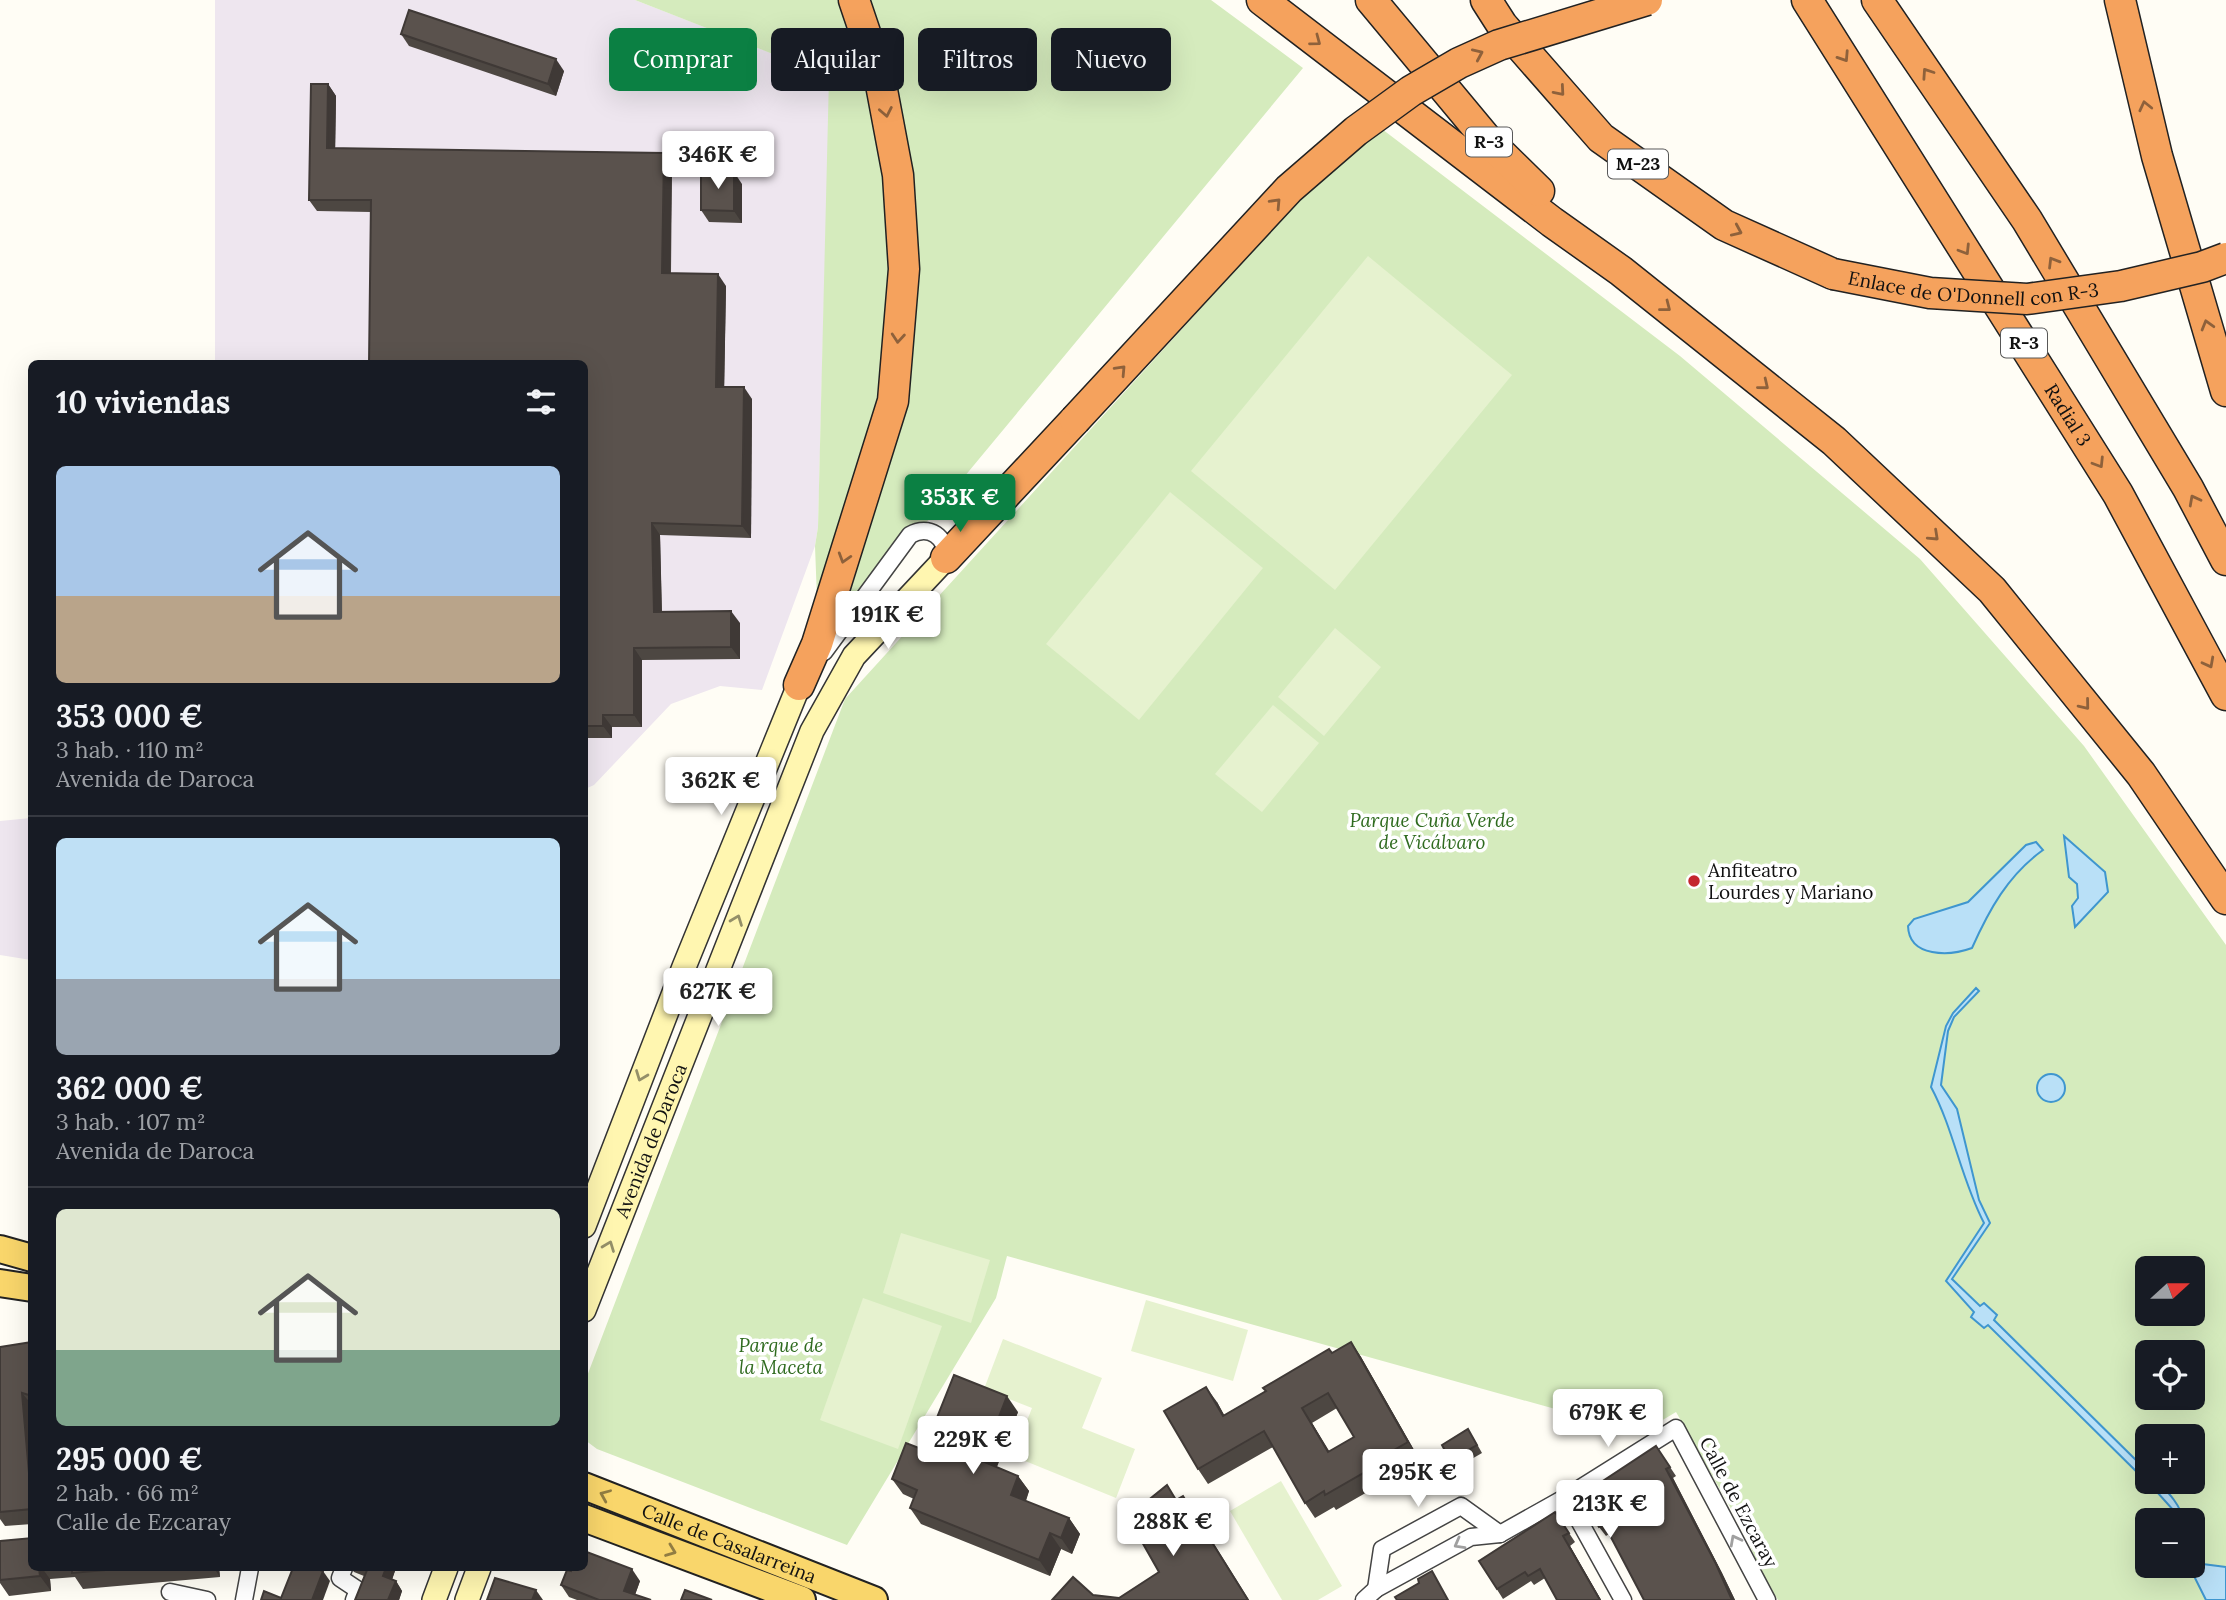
<!DOCTYPE html>
<html lang="es">
<meta charset="utf-8">
<style>
:root{--surface:#171b24;--page:#242831;--text:#f1f3f6;--muted:#9ea1a6;--line:#363941;--accent:#0b8043}
body{margin:0;font-family:Lora,serif;background:var(--page);color:var(--text);height:100vh;display:flex;flex-direction:column;font-size:26px;white-space:nowrap}
*{box-sizing:border-box;margin:0}
p{font-size:23px;color:var(--muted)}
.icon{flex:none;width:38px;height:38px;fill:none;stroke:currentColor;stroke-width:2;stroke-linecap:round;stroke-linejoin:round}
.map{position:relative;flex:1;overflow:hidden}
.panel{position:absolute;left:28px;top:360px;width:560px;height:1211px;display:flex;flex-direction:column;background:var(--surface);border-radius:10px;box-shadow:0 7px 28px #0002}
.panel>*{flex:none}
.guide{position:absolute;left:609px;top:28px;width:665px;height:63px;display:flex;gap:14px}
.needle{width:46px;rotate:69deg}
.controls{position:absolute;left:2135px;top:1256px;display:grid;gap:14px}
.controls a{display:grid;place-items:center;width:70px;height:70px;border-radius:10px;background:var(--surface);box-shadow:0 7px 28px #0002;font-size:35px}
.price{position:absolute;translate:-50% -60px;padding:0 16px;border-radius:7px;background:#fff;color:#222;font-size:23px;line-height:46px;filter:drop-shadow(0 2px 4px #0008)}
.price::after{content:'';position:absolute;left:50%;top:42px;width:21px;height:16px;margin-left:-10px;background:inherit;clip-path:polygon(0 0,100% 0,50% 100%)}
.price.selected{background:var(--accent);color:#fff}
ul{padding:0;list-style:none}
li{display:grid;align-content:center;gap:14px;height:371px;padding:0 28px}
li+li{border-top:2px solid var(--line)}
li span{display:grid;place-items:center;height:217px;border-radius:10px;color:#555}
li>.icon{margin-inline-start:auto}
span .icon{width:126px;height:126px;fill:#fffc;stroke-width:1}
li b{font-size:30px}
h2{display:flex;justify-content:space-between;align-items:center;height:84px;padding:0 28px;font-size:30px}
.chip{padding:0 24px;border-radius:10px;background:var(--surface);box-shadow:0 7px 28px #0002;font-size:24px;line-height:63px}
.chip.selected{background:var(--accent);color:#fff}
.map>svg:first-child{display:block}
.industrial{fill:#eee6ef}
.green{fill:#d5ebbd;fill-rule:evenodd}
.pitch{fill:#e6f2cf}
.water{fill:#b9e0f7;stroke:#3f96cf;stroke-width:2}
.lines{fill:none;stroke-linecap:round;stroke-linejoin:round}
.street-casing{stroke:#444;stroke-width:19}
.secondary-casing{stroke:#333;stroke-width:26}
.primary-casing{stroke:#222;stroke-width:30}
.highway-casing{stroke:#222;stroke-width:33}
.street{stroke:#fff;stroke-width:16}
.secondary{stroke:#fff6b0;stroke-width:23}
.primary{stroke:#f9d66b;stroke-width:26}
.highway{stroke:#f5a25d;stroke-width:30}
.highway-bridge-casing{stroke:#222;stroke-width:33;stroke-linecap:butt}
.highway-bridge{stroke:#f5a25d;stroke-width:30}
.wall{fill:#4d4742;fill-rule:evenodd}
.shaded-wall{fill:#3f3936}
.building{fill:#5a524d;stroke:#3f3936;stroke-width:2;fill-rule:evenodd}
.oneway{stroke:#8e613b}
.oneway2{stroke:#948f68}
.oneway3{stroke:#917d42}
.oneway4{stroke:#a0a0a0}
.poi-dot{fill:#c4262e;stroke:#fff;stroke-width:2.5}
.labels{text-anchor:middle;stroke-width:7;stroke-linejoin:round;paint-order:stroke}
.shield{fill:#fff;stroke:#585858;stroke-width:2}
.shield-label{font-size:18px;font-weight:bold;fill:#111}
.street-label{font-size:19px;fill:#111;stroke:#fff}
.park-label{font-size:19px;font-style:italic;fill:#2f6b1f;stroke:#fff}
.poi-label{font-size:19px;fill:#111;stroke:#fff;text-anchor:start}
</style>
<div class="map">
<svg width="2226" height="1600" viewBox="0 0 2226 1600">
<rect width="100%" height="100%" fill="#fffdf5"/>
<!-- industrial -->
<g class="industrial">
<polygon points="215,0 635,0 830,76 818,527 815,546 762,690 720,686 671,704 594,785 585,789 584,364 215,364"/>
<polygon points="31,818 32,818 31,960 0,955 0,821"/>
</g>
<!-- green -->
<g class="green">
<polygon points="635,0 1211,0 1303,68 819,652 815,546 818,527 829,76"/>
<path d="M1378,126L1680,356L1920,559L2084,746L2226,945V1600H1778L1758,1566L1746,1535L1676,1412L1641,1433L1007,1256L996,1298L847,1545L597,1449L585,1440L584,1384L845,699L1335,161ZM2147,1269H2193V1314H2147ZM2147,1353H2193V1398H2147ZM2147,1437H2193V1482H2147ZM2147,1521H2193V1566H2147Z"/>
</g>
<!-- pitch -->
<g class="pitch">
<polygon points="1368,256 1512,375 1335,590 1191,471"/>
<polygon points="1170,492 1263,568 1139,720 1046,644"/>
<polygon points="1335,628 1381,667 1324,736 1278,697"/>
<polygon points="1273,705 1319,743 1262,812 1215,774"/>
<polygon points="901,1233 990,1260 971,1323 883,1293"/>
<polygon points="863,1298 942,1326 898,1449 820,1420"/>
<polygon points="1146,1300 1248,1330 1233,1381 1131,1351"/>
<polygon points="1003,1339 1102,1378 1082,1428 1135,1449 1116,1498 1013,1456 1032,1408 984,1389"/>
<polygon points="1281,1481 1342,1586 1318,1600 1282,1600 1230,1511"/>
</g>
<!-- water -->
<g class="water">
<polygon points="2064,836 2105,872 2108,892 2075,927 2072,906 2078,898 2077,884 2069,877"/>
<path d="M2036,842L2043,850C2008,875 1989,910 1972,948C1950,956 1909,958 1908,926L1914,919L1968,902L2026,845Z"/>
<path d="M1976,988L1979,991L1954,1017L1948,1031L1941,1085L1957,1109L1979,1200L1990,1223L1952,1279L1980,1306L1984,1303L1997,1315L1994,1320L2147,1471V1482L1988,1325L1984,1328L1971,1317L1974,1312L1946,1281L1984,1223C1961,1179 1954,1130 1931,1087L1946,1026L1953,1013Z"/>
<circle cx="2051" cy="1088" r="14"/>
<path d="M2148,1482H2158C2170,1494 2180,1505 2184,1521H2177L2175,1512Z"/>
<polygon points="2193,1560 2195,1563 2226,1567 2226,1600 2206,1600 2195,1578 2186,1566 2193,1566"/>
</g>
<g class="lines">
<defs>
<g id="street">
<path d="M824,652L910,535C929,524 947,537 946,558"/>
<polyline points="1566,1497 1623,1600"/>
<polyline points="344,1568 340,1578 358,1590 354,1600"/>
<polyline points="1376,1589 1382,1549 1461,1506 1500,1534"/>
<polyline points="170,1592 207,1600"/>
<polyline points="244,1600 250,1568"/>
<polyline points="1364,1600 1376,1589 1471,1537 1500,1534 1566,1497 1676,1428 1767,1600"/>
</g>
<g id="secondary">
<polyline points="584,1226 684,967 799,685"/>
<path id="s1" d="M584,1310L812,731L854,656L946,558"/>
<polyline points="434,1600 446,1568"/>
<polyline points="467,1600 479,1568"/>
</g>
<g id="primary">
<polyline points="0,1249 32,1258"/>
<polyline points="0,1283 32,1288"/>
<path id="s2" d="M584,1486L874,1600"/>
<polyline points="584,1518 802,1600"/>
</g>
<g id="highway">
<polyline points="1262,0 1552,222 1621,271 1834,441 1992,590 2141,774 2226,899"/>
<polyline points="1371,0 1490,143 1539,191"/>
<polyline points="1486,0 1502,25 1601,138 1724,225 1833,274"/>
<path id="s3" d="M1807,0L2118,494L2226,695"/>
<polyline points="1877,0 2027,220 2188,488 2226,560"/>
<polyline points="2120,0 2157,156 2226,391"/>
<polyline points="946,558 1075,420"/>
<polyline points="799,685 817,644 893,401 904,269 898,175 879,74 854,0"/>
</g>
</defs>
<!-- street casing -->
<use href="#street" class="street-casing"/>
<!-- secondary casing -->
<use href="#secondary" class="secondary-casing"/>
<!-- primary casing -->
<use href="#primary" class="primary-casing"/>
<!-- highway casing -->
<use href="#highway" class="highway-casing"/>
<!-- street -->
<use href="#street" class="street"/>
<!-- secondary -->
<use href="#secondary" class="secondary"/>
<!-- primary -->
<use href="#primary" class="primary"/>
<!-- highway -->
<use href="#highway" class="highway"/>
<defs>
<g id="highway-bridge">
<path id="s4" d="M1833,274L1930,293L2027,299L2121,286L2202,267L2226,258"/>
<polyline points="1075,420 1289,189 1356,131 1411,91 1459,63 1499,45 1647,0"/>
</g>
</defs>
<!-- highway-bridge casing -->
<use href="#highway-bridge" class="highway-bridge-casing"/>
<!-- highway-bridge -->
<use href="#highway-bridge" class="highway-bridge"/>
</g>
<!-- wall -->
<g class="wall">
<polygon points="401,34 564,71 556,96 409,46"/>
<polygon points="328,84 336,96 335,148 664,153 672,165 671,273 726,286 724,387 752,399 751,538 660,535 662,612 740,623 740,659 642,660 642,727 612,727 612,738 584,738 584,364 371,212 317,211 309,200"/>
<polygon points="742,184 742,223 709,222 701,210"/>
<polygon points="32,1342 32,1524 5,1526 0,1519 0,1347"/>
<path d="M1351,1342L1361,1357L1418,1457L1400,1468L1402,1472L1336,1510L1334,1507L1315,1518L1305,1503L1273,1447L1208,1484L1198,1469L1217,1402L1224,1415ZM1337,1408L1354,1437L1329,1452L1312,1423Z"/>
<polygon points="1018,1412 997,1467 1018,1476 1029,1491 1026,1501 1069,1518 1080,1534 1072,1554 1061,1549 1050,1576 921,1524 910,1508 914,1499 903,1494 892,1479 924,1450"/>
<polygon points="1473,1437 1482,1453 1456,1468 1450,1460"/>
<polygon points="1656,1446 1676,1476 1673,1478 1722,1573 1735,1600 1644,1600 1609,1534 1606,1536 1599,1527"/>
<polygon points="1555,1512 1575,1542 1570,1546 1601,1600 1557,1600 1545,1578 1534,1585 1531,1581 1503,1599 1479,1561"/>
<polygon points="0,1541 32,1568 219,1568 220,1577 83,1589 75,1577 50,1579 51,1591 9,1596 0,1583"/>
<polygon points="351,1568 396,1568 392,1579 396,1581 402,1591 399,1600 355,1600 364,1576 354,1572"/>
<polygon points="571,1571 640,1581 635,1595 651,1600 577,1600 569,1597 561,1585"/>
</g>
<!-- shaded-wall -->
<g class="shaded-wall">
<polygon points="556,59 564,71 556,96 548,84"/>
<polygon points="328,84 336,96 335,160 327,148"/>
<polygon points="664,153 672,165 670,285 662,273"/>
<polygon points="734,172 742,184 742,223 734,211"/>
<polygon points="718,274 726,286 724,399 716,387"/>
<polygon points="744,387 752,399 751,538 742,526"/>
<polygon points="652,523 660,535 662,624 654,612"/>
<polygon points="731,611 740,623 740,659 731,647"/>
<polygon points="634,648 642,660 642,727 634,715"/>
<polygon points="603,715 612,727 612,738 603,726"/>
<polygon points="1351,1342 1361,1357 1418,1457 1408,1442"/>
<polygon points="1206,1387 1217,1402 1233,1431 1223,1416"/>
<polygon points="22,1393 32,1405 32,1476 29,1473"/>
<polygon points="1007,1396 1018,1412 993,1476 982,1461"/>
<polygon points="1302,1408 1312,1423 1339,1467 1328,1452"/>
<polygon points="1666,1469 1673,1478 1722,1573 1735,1600 1732,1600"/>
<polygon points="1018,1476 1029,1491 1022,1510 1011,1495"/>
<polygon points="1183,1496 1194,1512 1249,1600 1248,1600"/>
<polygon points="1069,1518 1080,1534 1072,1554 1061,1538"/>
<polygon points="1050,1533 1061,1549 1050,1576 1039,1560"/>
<polygon points="1563,1536 1570,1546 1601,1600 1600,1600"/>
<polygon points="39,1568 42,1568 50,1579 51,1591 40,1576"/>
<polygon points="214,1568 219,1568 220,1577"/>
<polygon points="386,1568 396,1568 390,1586 383,1576"/>
<polygon points="632,1569 640,1581 633,1600 624,1591"/>
<polygon points="323,1571 330,1581 323,1600 312,1600"/>
<polygon points="396,1581 402,1591 399,1600 388,1600"/>
<polygon points="536,1590 543,1600 532,1600"/>
</g>
<!-- building -->
<g class="building">
<polygon points="409,10 556,59 548,84 401,34"/>
<polygon points="311,84 328,84 327,148 664,153 662,273 718,274 716,387 744,387 742,526 652,523 654,612 731,611 731,647 634,648 634,715 603,715 603,726 584,726 584,364 369,364 371,200 309,200"/>
<polygon points="701,172 734,172 734,211 701,210"/>
<polygon points="32,1342 32,1396 22,1393 29,1473 32,1473 32,1509 0,1512 0,1347"/>
<path d="M1351,1342L1408,1442L1389,1453L1391,1457L1325,1495L1324,1491L1305,1503L1264,1431L1198,1469L1164,1411L1206,1387L1223,1416L1266,1391L1263,1388L1329,1349L1332,1353ZM1328,1393L1354,1437L1328,1452L1302,1408Z"/>
<polygon points="954,1375 1007,1396 982,1461 1018,1476 1011,1495 1069,1518 1061,1538 1050,1533 1039,1560 910,1508 917,1490 892,1479 906,1443 924,1450"/>
<polygon points="1468,1429 1477,1445 1450,1460 1442,1445"/>
<polygon points="1656,1446 1670,1467 1666,1469 1716,1564 1732,1600 1644,1600 1604,1524 1599,1527 1580,1496"/>
<polygon points="1167,1485 1176,1500 1183,1496 1248,1600 1052,1600 1073,1577 1093,1595 1119,1598 1159,1572 1133,1526 1136,1524 1130,1515"/>
<polygon points="1555,1512 1569,1533 1563,1536 1600,1600 1557,1600 1540,1569 1528,1576 1525,1572 1497,1589 1479,1561"/>
<polygon points="32,1538 32,1568 39,1568 40,1576 0,1580 0,1541"/>
<polygon points="584,1551 632,1569 624,1591 651,1600 599,1600 561,1585 567,1570 571,1571 572,1568 584,1568"/>
<polygon points="72,1568 129,1568 72,1573"/>
<polygon points="293,1568 314,1568 323,1571 312,1600 261,1600 264,1591 281,1598"/>
<polygon points="363,1568 386,1568 383,1576 396,1581 388,1600 355,1600 367,1570"/>
<polygon points="1432,1571 1448,1600 1397,1600 1395,1597 1419,1583 1418,1579"/>
<polygon points="495,1578 536,1590 532,1600 487,1600"/>
<polygon points="685,1590 712,1600 681,1600"/>
</g>
<!-- one-way arrows -->
<defs><path id="oneway-chevron" d="M-2-3.5L2.5 0L-2 3.5" fill="none" stroke-width="1.6" stroke-linecap="round" stroke-linejoin="round" transform="scale(1.75)"/></defs>
<g class="oneway">
<use href="#oneway-chevron" transform="translate(1316 41) rotate(37)"/>
<use href="#oneway-chevron" transform="translate(1478 54) rotate(-24)"/>
<use href="#oneway-chevron" transform="translate(1844 57) rotate(57)"/>
<use href="#oneway-chevron" transform="translate(1927 73) rotate(-124)"/>
<use href="#oneway-chevron" transform="translate(1560 91) rotate(49)"/>
<use href="#oneway-chevron" transform="translate(2145 106) rotate(-103)"/>
<use href="#oneway-chevron" transform="translate(886 112) rotate(79)"/>
<use href="#oneway-chevron" transform="translate(1276 203) rotate(-47)"/>
<use href="#oneway-chevron" transform="translate(1737 231) rotate(24)"/>
<use href="#oneway-chevron" transform="translate(1965 250) rotate(58)"/>
<use href="#oneway-chevron" transform="translate(2053 262) rotate(-121)"/>
<use href="#oneway-chevron" transform="translate(1666 307) rotate(38)"/>
<use href="#oneway-chevron" transform="translate(2207 325) rotate(-106)"/>
<use href="#oneway-chevron" transform="translate(898 338) rotate(95)"/>
<use href="#oneway-chevron" transform="translate(1121 370) rotate(-47)"/>
<use href="#oneway-chevron" transform="translate(1764 385) rotate(39)"/>
<use href="#oneway-chevron" transform="translate(2099 463) rotate(58)"/>
<use href="#oneway-chevron" transform="translate(2194 500) rotate(-118)"/>
<use href="#oneway-chevron" transform="translate(1934 536) rotate(43)"/>
<use href="#oneway-chevron" transform="translate(844 558) rotate(107)"/>
<use href="#oneway-chevron" transform="translate(2209 663) rotate(62)"/>
<use href="#oneway-chevron" transform="translate(2085 705) rotate(51)"/>
</g>
<g class="oneway2">
<use href="#oneway-chevron" transform="translate(737 920) rotate(-69)"/>
<use href="#oneway-chevron" transform="translate(641 1076) rotate(111)"/>
<use href="#oneway-chevron" transform="translate(609 1246) rotate(-69)"/>
</g>
<g class="oneway3">
<use href="#oneway-chevron" transform="translate(605 1495) rotate(-157)"/>
<use href="#oneway-chevron" transform="translate(671 1551) rotate(21)"/>
</g>
<g class="oneway4">
<use href="#oneway-chevron" transform="translate(1735 1540) rotate(-118)"/>
<use href="#oneway-chevron" transform="translate(1459 1544) rotate(151)"/>
</g>
<!-- markers -->
<circle class="poi-dot" cx="1694" cy="881" r="7"/>
<g class="labels">
<!-- shield labels -->
<g class="shield">
<rect x="1466" y="127.5" width="46" height="29" rx="5"/>
<rect x="1608" y="149.5" width="60" height="29" rx="5"/>
<rect x="2001" y="328.5" width="46" height="29" rx="5"/>
</g>
<g class="shield-label">
<text x="1489" y="148">R-3</text>
<text x="1638" y="170">M-23</text>
<text x="2024" y="349">R-3</text>
</g>
<!-- street labels -->
<g class="street-label">
<text dy="7" stroke="none"><textPath href="#s4" startOffset="142">Enlace de O'Donnell con R-3</textPath></text>
<text dy="7" stroke="none"><textPath href="#s3" startOffset="490">Radial 3</textPath></text>
<text dy="7" stroke="none"><textPath href="#s1" startOffset="182">Avenida de Daroca</textPath></text>
<text transform="translate(1739 1502) rotate(62)" y="7">Calle de Ezcaray</text>
<text dy="7" stroke="none"><textPath href="#s2" startOffset="156">Calle de Casalarreina</textPath></text>
</g>
<!-- park labels -->
<g class="park-label">
<text x="1432" y="827">Parque Cuña Verde<tspan x="1432" dy="22">de Vicálvaro</tspan></text>
<text x="781" y="1352">Parque de<tspan x="781" dy="22">la Maceta</tspan></text>
</g>
<!-- poi labels -->
<g class="poi-label">
<text x="1708" y="877">Anfiteatro<tspan x="1708" dy="22">Lourdes y Mariano</tspan></text>
</g>
</g>
</svg>
<div class="controls">
<a><svg class="needle" viewBox="-14 -14 28 28"><path d="M0-13l5 13h-10z" fill="#e53935"/><path d="M0 13l5-13h-10z" fill="#9ea1a6"/></svg></a>
<a><svg class="icon" aria-label="locate" viewBox="0 0 24 24"><circle cx="12" cy="12" r="6"/><path d="M12 2v4M12 18v4M2 12h4M18 12h4"/></svg></a>
<a>+</a>
<a>−</a>
</div>
<b class="price" style="left:718px;top:191px">346K €</b>
<b class="price selected" style="left:960px;top:534px">353K €</b>
<b class="price" style="left:888px;top:651px">191K €</b>
<b class="price" style="left:721px;top:817px">362K €</b>
<b class="price" style="left:718px;top:1028px">627K €</b>
<b class="price" style="left:1608px;top:1449px">679K €</b>
<b class="price" style="left:973px;top:1476px">229K €</b>
<b class="price" style="left:1418px;top:1509px">295K €</b>
<b class="price" style="left:1610px;top:1540px">213K €</b>
<b class="price" style="left:1173px;top:1558px">288K €</b>
<div class="guide">
<a class="chip selected">Comprar</a>
<a class="chip">Alquilar</a>
<a class="chip">Filtros</a>
<a class="chip">Nuevo</a>
</div>
<section class="panel">
<h2>10 viviendas<svg class="icon" aria-label="filters" viewBox="0 0 24 24"><path d="M4 7h16M4 17h16"/><circle cx="9" cy="7" r="2"/><circle cx="15" cy="17" r="2"/></svg></h2>
<ul>
<li><span style="background:linear-gradient(#a9c7e8 60%,#b9a48a 0)"><svg class="icon" aria-label="home" viewBox="0 0 24 24"><path d="M3 11l9-7 9 7M6 9v11h12V9"/></svg></span><div><b>353 000 €</b><p>3 hab. · 110 m²</p><p>Avenida de Daroca</p></div></li>
<li><span style="background:linear-gradient(#bfe0f5 65%,#9aa5b1 0)"><svg class="icon" aria-label="home" viewBox="0 0 24 24"><path d="M3 11l9-7 9 7M6 9v11h12V9"/></svg></span><div><b>362 000 €</b><p>3 hab. · 107 m²</p><p>Avenida de Daroca</p></div></li>
<li><span style="background:linear-gradient(#dfe7d0 65%,#7fa58c 0)"><svg class="icon" aria-label="home" viewBox="0 0 24 24"><path d="M3 11l9-7 9 7M6 9v11h12V9"/></svg></span><div><b>295 000 €</b><p>2 hab. · 66 m²</p><p>Calle de Ezcaray</p></div></li>
</ul>
</section>
</div>
